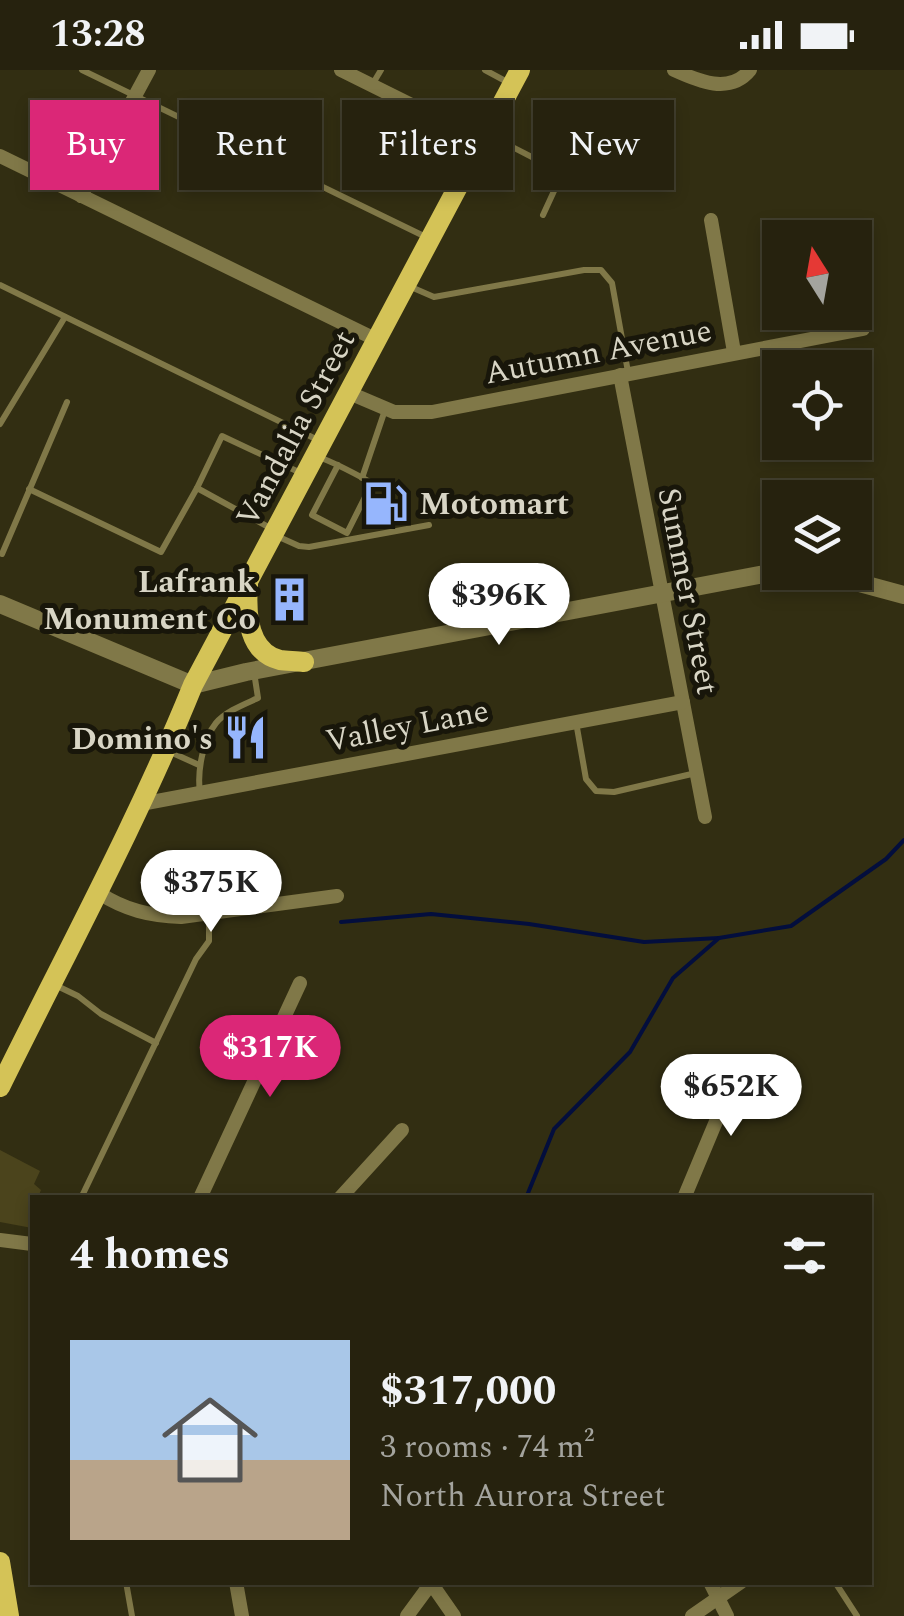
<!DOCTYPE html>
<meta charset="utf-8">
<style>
:root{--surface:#26220e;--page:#2e2a17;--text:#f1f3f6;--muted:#a4a49e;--line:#423f2e;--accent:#db2777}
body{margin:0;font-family:Spectral,serif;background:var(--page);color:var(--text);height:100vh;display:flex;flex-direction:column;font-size:38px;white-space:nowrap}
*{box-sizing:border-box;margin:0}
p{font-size:32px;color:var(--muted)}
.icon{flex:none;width:55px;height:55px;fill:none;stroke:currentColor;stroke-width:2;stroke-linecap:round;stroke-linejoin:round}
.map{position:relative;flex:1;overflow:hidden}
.panel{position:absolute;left:30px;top:1125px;width:842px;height:390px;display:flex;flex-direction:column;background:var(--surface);border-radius:0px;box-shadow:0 5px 15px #0003,0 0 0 2px var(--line)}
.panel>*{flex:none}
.hud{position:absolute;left:30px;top:30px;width:845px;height:90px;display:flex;gap:20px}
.needle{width:65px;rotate:349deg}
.controls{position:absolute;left:762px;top:150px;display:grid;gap:20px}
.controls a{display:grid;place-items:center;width:110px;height:110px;border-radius:0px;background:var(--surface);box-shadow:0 5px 15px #0003,0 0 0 2px var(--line);font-size:50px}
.price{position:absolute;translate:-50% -85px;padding:0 22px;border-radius:35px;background:#fff;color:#222;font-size:32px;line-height:65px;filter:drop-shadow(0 2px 5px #0008)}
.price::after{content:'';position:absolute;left:50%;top:60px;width:30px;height:22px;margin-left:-15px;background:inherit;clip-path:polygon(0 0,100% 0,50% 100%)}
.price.selected{background:var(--accent);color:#fff}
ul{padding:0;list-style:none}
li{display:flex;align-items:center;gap:30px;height:250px;padding:0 40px}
li span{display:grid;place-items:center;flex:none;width:280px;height:200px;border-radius:0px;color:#555}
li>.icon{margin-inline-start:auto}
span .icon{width:120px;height:120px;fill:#fffc;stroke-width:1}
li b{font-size:42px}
h2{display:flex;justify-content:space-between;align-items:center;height:120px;padding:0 40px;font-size:42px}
.tag{padding:0 35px;border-radius:0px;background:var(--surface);box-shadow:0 5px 15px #0003,0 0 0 2px var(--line);font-size:35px;line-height:90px}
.tag.selected{background:var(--accent);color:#fff}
.status{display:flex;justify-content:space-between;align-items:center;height:70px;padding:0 50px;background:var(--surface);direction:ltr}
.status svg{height:28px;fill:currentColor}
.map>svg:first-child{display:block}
.green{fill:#4b441c}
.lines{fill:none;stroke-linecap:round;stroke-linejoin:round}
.stream{stroke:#030e3d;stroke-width:4}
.service{stroke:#807848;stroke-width:6}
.minor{stroke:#807848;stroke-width:14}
.tertiary{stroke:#807848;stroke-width:18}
.primary{stroke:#d4c357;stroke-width:20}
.labels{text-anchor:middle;stroke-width:10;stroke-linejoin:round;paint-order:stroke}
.street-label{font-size:32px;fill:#d8d5c5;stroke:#18160a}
.poi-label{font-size:32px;font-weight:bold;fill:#d8d5c5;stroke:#18160a;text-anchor:end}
</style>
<div class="status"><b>13:28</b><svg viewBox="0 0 49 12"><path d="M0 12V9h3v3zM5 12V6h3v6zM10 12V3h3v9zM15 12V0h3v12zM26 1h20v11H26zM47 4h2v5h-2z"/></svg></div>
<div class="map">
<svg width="904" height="1546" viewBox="0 0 904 1546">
<rect width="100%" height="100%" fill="#322e12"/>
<!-- green -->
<polygon class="green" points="0,1080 40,1101 34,1114 41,1120 38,1127 32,1128 32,1158 0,1152"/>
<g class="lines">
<!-- stream -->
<g class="stream">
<polyline points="341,852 431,844 529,854 644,872 719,868"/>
<polyline points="526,1128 554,1059 630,982 673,908 719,868 791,856 886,789 904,770"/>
</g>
<!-- service -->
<g class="service">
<polyline points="82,0 428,168"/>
<polyline points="485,0 511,14"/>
<polyline points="372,15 381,0"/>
<polyline points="412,37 396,78 457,110"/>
<polyline points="491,66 559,101 560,108 543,145"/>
<polyline points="0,215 320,371"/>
<polyline points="411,217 434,227 584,200 601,200 612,213 628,302"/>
<polyline points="0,354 65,247"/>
<path d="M316,386C336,393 354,403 372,413L347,463L312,445L338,395"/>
<polyline points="362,408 385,340"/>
<polyline points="197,418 222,366 303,404"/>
<polyline points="29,419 161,482 197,418 272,459"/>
<polyline points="279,467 299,476 309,477 429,455"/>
<polyline points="2,484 67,332"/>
<polyline points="576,652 586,709 596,721 614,722 696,703"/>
<polyline points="168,681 199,695"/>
<path d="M200,722C197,702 203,669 216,653C226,641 245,634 258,628L254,602"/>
<polyline points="53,914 78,926 101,944 156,973"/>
<polyline points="81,1128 196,889 209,871 209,844"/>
<polyline points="126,1512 132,1546"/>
<polyline points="835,1512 857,1546"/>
</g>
<!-- minor -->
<g class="minor">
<polyline points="341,0 482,70"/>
<path d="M674,0C698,11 730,25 750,0"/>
<polyline points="0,86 375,269"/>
<polyline points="81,126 149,0"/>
<polyline points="711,150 734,282"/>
<polyline points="620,305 705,747"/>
<polyline points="347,322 394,342 432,342 863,259"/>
<polyline points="141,734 683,632"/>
<path d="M99,823C125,840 150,846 181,847L337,826"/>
<polyline points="200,1128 300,913"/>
<polyline points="340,1128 402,1060"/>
<polyline points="684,1128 740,994"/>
<polyline points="0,1170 32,1174"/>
<polyline points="236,1512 242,1546"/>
<polyline points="710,1512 727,1546"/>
<polyline points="431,1513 454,1546"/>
<polyline points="407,1546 432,1512"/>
<polyline points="692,1546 741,1512"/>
</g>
<!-- tertiary -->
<g class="tertiary">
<polyline points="808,502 841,508 904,525"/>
<polyline points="0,534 193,615 246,602 759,505 800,502"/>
</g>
<!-- primary -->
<g class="primary">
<path d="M248,515C246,541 247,582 280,590C287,591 296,591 304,592"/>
<path d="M0,1017C66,883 137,753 193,615L520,0"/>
<polyline points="0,1492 9,1546"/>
</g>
</g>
<!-- icons -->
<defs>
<symbol id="fuel-bare" viewBox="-9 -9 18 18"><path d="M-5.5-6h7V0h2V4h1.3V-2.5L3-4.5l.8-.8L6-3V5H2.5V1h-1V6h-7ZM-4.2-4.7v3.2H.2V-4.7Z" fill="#96b6fd" stroke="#18160a" stroke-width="2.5" paint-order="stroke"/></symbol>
<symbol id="building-bare" viewBox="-9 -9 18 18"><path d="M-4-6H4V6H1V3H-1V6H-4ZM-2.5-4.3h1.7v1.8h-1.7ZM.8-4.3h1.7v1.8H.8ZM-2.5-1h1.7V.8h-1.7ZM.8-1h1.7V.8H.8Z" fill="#96b6fd" stroke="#18160a" stroke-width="2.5" paint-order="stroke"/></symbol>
<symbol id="restaurant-bare" viewBox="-9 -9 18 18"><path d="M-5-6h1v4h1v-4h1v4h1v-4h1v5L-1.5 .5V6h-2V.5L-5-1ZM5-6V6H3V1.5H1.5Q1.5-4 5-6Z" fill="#96b6fd" stroke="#18160a" stroke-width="2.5" paint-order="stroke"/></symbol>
</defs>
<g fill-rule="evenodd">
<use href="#fuel-bare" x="354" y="402" width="63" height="63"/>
<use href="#building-bare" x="258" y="498" width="63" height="63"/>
<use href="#restaurant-bare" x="214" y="636" width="63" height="63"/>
</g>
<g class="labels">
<!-- street labels -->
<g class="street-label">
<text transform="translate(598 281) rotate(-11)" y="11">Autumn Avenue</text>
<text transform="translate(295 358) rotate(-62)" y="11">Vandalia Street</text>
<text transform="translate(689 521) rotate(79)" y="11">Summer Street</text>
<text transform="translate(407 655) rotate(-11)" y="11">Valley Lane</text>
</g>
<!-- poi labels -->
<g class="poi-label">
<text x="419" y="444" text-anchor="start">Motomart</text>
<text x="256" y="522">Lafrank<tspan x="256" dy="37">Monument Co</tspan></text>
<text x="213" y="679">Domino's</text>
</g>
</g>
</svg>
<div class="controls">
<a><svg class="needle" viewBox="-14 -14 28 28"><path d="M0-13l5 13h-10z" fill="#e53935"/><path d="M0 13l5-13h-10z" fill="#a4a49e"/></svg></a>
<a><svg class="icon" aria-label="locate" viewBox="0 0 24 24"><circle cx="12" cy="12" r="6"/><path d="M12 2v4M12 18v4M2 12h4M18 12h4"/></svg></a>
<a><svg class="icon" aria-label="layers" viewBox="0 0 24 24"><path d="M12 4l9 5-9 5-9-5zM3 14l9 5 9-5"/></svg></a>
</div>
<b class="price" style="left:499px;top:578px">$396K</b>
<b class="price" style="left:211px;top:865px">$375K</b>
<b class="price selected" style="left:270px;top:1030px">$317K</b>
<b class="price" style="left:731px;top:1069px">$652K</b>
<div class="hud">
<a class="tag selected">Buy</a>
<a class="tag">Rent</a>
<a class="tag">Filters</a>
<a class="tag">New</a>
</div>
<section class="panel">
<h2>4 homes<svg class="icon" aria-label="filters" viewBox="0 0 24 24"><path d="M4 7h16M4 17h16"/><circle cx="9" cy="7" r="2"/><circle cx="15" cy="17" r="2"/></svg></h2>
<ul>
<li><span style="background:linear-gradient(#a9c7e8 60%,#b9a48a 0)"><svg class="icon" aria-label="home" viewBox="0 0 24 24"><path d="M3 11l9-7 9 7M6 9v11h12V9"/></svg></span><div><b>$317,000</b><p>3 rooms · 74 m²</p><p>North Aurora Street</p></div></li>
</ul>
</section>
</div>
